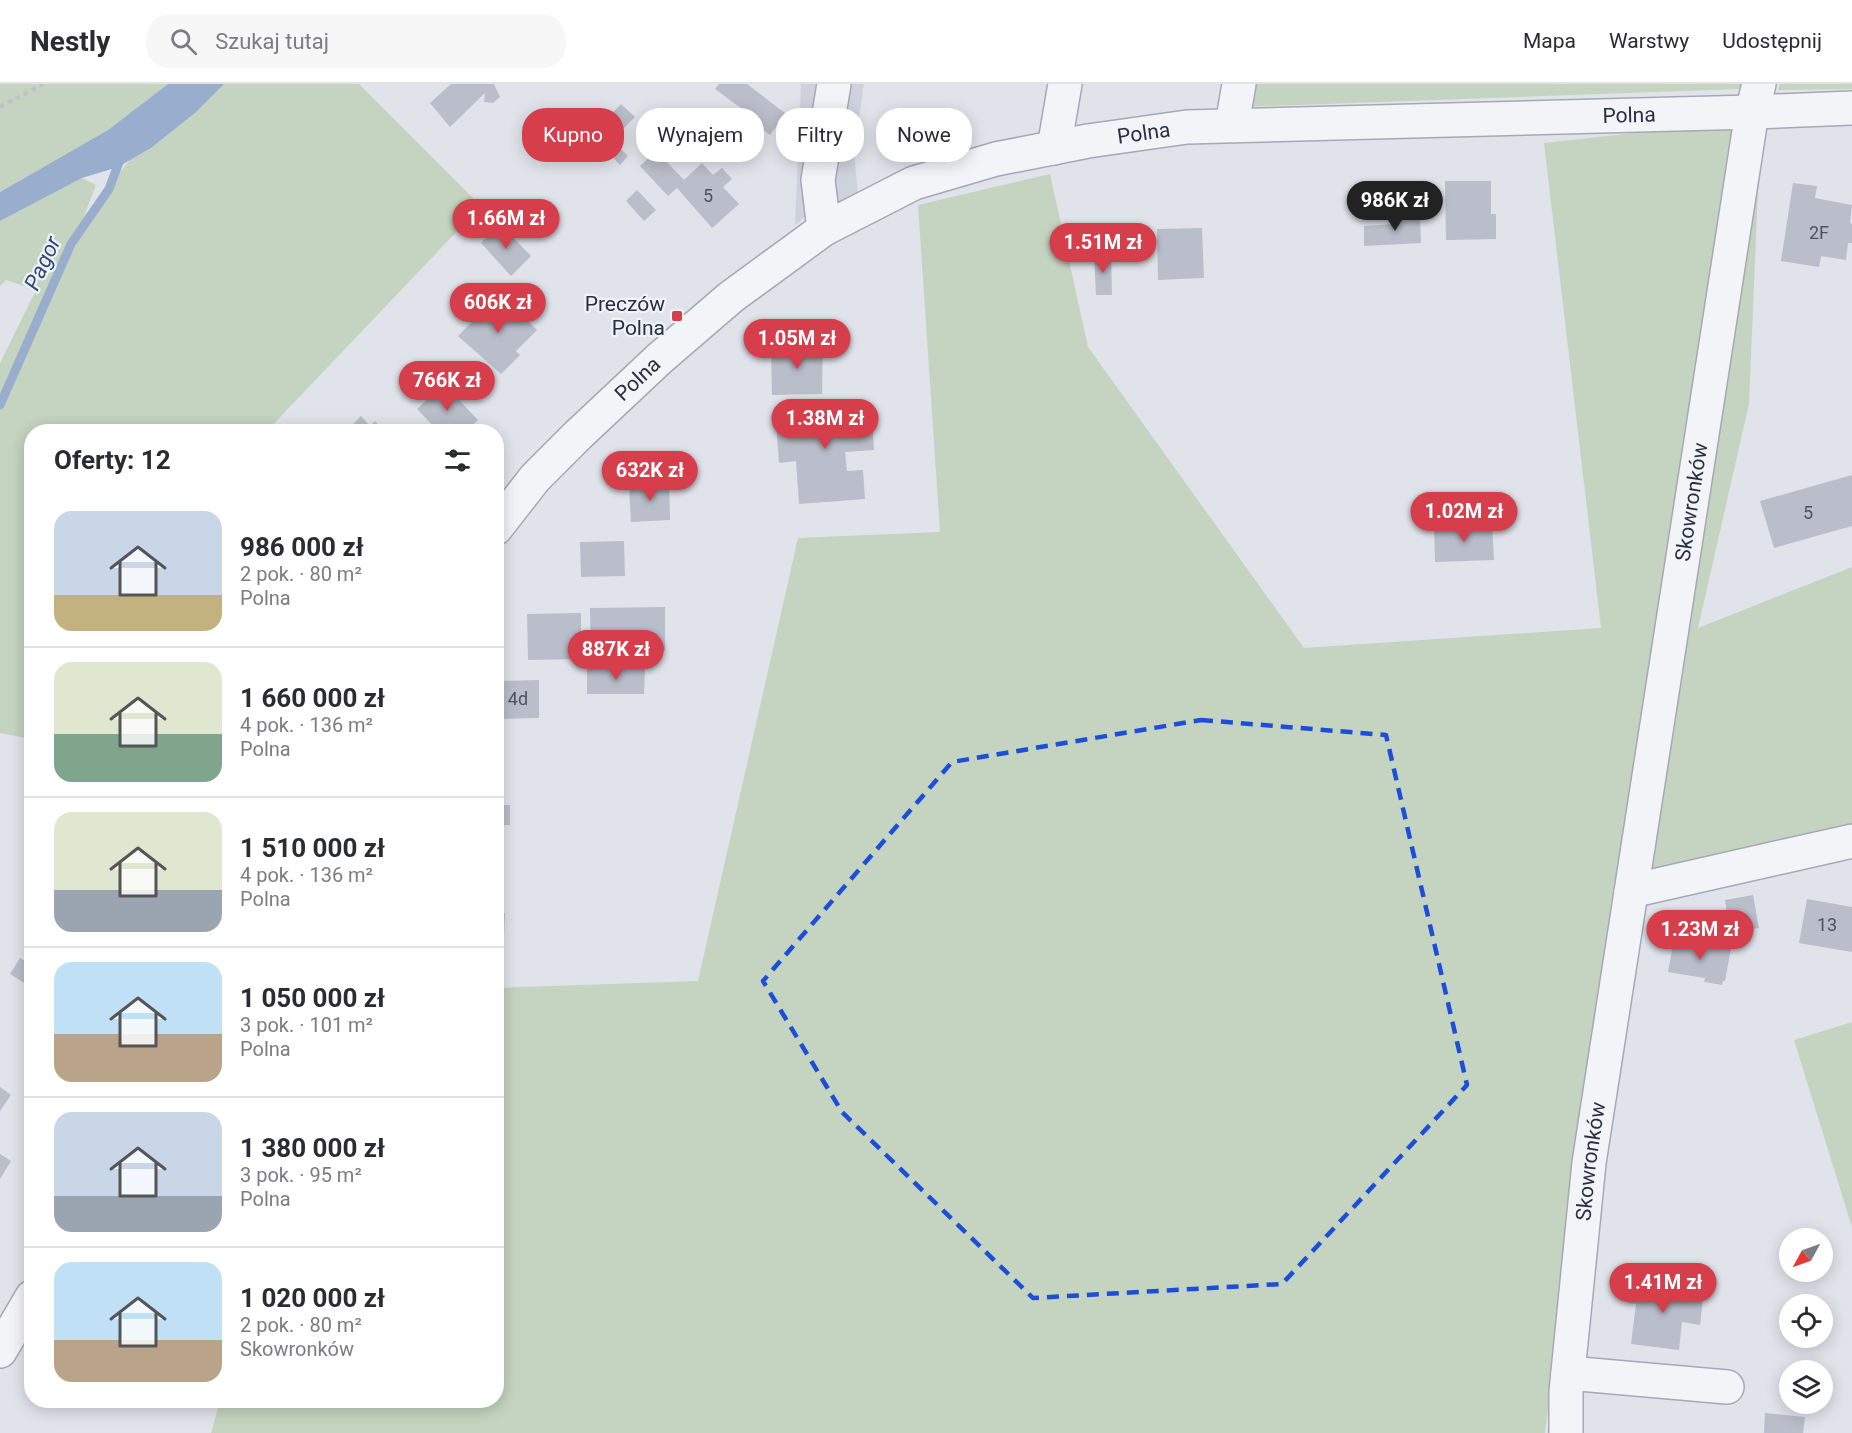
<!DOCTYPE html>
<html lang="pl">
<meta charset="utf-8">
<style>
:root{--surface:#fff;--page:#f7f7f7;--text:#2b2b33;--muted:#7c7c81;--line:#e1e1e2;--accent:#d53e4a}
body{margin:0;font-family:Roboto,sans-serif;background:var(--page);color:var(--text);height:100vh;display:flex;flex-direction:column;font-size:22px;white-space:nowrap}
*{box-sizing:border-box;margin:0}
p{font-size:20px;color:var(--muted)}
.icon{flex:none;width:33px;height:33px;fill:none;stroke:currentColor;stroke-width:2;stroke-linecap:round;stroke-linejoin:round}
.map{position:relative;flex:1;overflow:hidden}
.panel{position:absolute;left:24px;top:340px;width:480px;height:984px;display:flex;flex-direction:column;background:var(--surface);border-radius:24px;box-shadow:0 3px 15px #0003}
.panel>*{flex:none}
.guide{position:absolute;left:522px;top:24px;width:570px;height:54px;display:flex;gap:12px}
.needle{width:39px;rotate:230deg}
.buttons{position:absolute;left:1779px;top:1144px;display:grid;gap:12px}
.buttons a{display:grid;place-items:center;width:54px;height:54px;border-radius:50%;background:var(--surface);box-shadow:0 3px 15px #0003;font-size:30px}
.price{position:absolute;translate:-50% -51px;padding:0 14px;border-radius:21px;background:var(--accent);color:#fff;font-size:20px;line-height:39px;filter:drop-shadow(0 2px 3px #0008)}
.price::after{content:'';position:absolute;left:50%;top:36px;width:18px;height:14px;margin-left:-9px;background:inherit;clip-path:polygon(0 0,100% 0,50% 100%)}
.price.selected{background:#222;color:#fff}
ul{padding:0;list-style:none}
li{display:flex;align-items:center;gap:18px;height:150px;padding:0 30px}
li+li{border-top:2px solid var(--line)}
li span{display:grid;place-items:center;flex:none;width:168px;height:120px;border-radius:18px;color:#555}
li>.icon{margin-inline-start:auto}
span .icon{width:72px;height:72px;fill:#fffc;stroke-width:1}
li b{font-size:26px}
h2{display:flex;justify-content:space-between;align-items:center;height:72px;padding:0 30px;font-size:26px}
.chip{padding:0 21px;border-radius:24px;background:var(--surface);box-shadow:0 3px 15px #0003;font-size:21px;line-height:54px}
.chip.selected{background:var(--accent);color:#fff}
header{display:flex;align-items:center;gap:36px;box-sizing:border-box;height:84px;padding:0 30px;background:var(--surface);border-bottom:2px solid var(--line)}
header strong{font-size:28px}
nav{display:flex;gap:33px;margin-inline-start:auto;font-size:21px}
.search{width:420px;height:54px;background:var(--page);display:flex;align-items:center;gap:15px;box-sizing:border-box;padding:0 21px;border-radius:24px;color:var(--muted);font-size:22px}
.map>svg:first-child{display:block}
.built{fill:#ced2dc}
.green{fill:#c4d4c0}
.water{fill:#99aecc}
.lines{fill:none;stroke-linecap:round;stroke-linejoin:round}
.stream{stroke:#99aecc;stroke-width:9}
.building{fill:#babeca}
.minor-casing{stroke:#a5a9b4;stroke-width:36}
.path{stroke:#bec1c9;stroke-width:4;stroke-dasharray:4.5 4.5;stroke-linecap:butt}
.minor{stroke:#f3f4f8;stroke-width:33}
.marked{fill:none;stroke:#1d4ed8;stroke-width:4.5;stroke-dasharray:12 8;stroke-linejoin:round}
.poi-dot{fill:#d53e4a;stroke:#eff2f7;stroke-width:2}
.labels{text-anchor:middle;stroke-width:4.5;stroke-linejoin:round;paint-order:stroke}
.number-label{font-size:18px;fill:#4c5364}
.street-label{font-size:21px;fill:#272f42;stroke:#eff2f7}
.poi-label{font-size:21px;fill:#272f42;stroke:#eff2f7;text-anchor:end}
.water-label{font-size:22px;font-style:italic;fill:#2f4a78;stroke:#eff2f7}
</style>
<header>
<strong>Nestly</strong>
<div class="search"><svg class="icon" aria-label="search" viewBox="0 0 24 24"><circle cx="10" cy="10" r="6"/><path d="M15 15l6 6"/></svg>Szukaj tutaj</div>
<nav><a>Mapa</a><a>Warstwy</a><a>Udostępnij</a></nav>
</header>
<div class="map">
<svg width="1852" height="1349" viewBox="0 0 1852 1349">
<rect width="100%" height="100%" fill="#e0e3ea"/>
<!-- built -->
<polygon class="built" points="800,0 864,0 854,67 858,113 810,129 795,141 801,2"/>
<!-- green -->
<g class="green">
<polygon points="0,0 168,0 108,46 0,108"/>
<polygon points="224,0 359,0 481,122 266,348 32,348 31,655 0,649 0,279 36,206 6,196 0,202 0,137 82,94 96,101 84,132 130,76 151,64 195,29"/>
<polygon points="1240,0 1742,0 1740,5 1239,23"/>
<polygon points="1780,0 1852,0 1852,5 1778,6"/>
<polygon points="1761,35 1749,320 1698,544 1852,483 1852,742 1614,798 1545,1349 211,1349 220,1317 496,1317 497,904 698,897 798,454 940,448 918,121 1050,90 1088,263 1304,564 1601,544 1544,59"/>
<polygon points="1852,938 1852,1143 1794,956"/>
</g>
<!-- water -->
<polygon class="water" points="168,0 224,0 195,29 151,64 118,83 82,94 0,137 0,108 108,46"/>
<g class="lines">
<!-- stream -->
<polyline class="stream" points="0,321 71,160 109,105 121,73"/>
</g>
<!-- building -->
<g class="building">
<polygon points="451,0 494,0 500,13 493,19 484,18 485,9 450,43 430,19"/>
<polygon points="719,0 747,0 786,30 770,51 754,39 757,36 715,5"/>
<polygon points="621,20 635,33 618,50 605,37"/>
<polygon points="597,48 617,61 628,72 620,81 593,52"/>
<polygon points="656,67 684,96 702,79 713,91 722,84 732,95 723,103 739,120 712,144 677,104 668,112 640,82"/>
<polygon points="1445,97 1491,97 1491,130 1496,130 1496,155 1446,156"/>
<polygon points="1793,99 1817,102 1815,114 1852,121 1850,139 1852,140 1852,159 1848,159 1846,176 1821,172 1819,183 1781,177"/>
<polygon points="637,106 656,126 644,137 626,117"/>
<polygon points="1420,131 1421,159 1364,162 1364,142 1395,140 1395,133"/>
<polygon points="500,140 531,172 511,192 481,159"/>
<polygon points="1202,144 1204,194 1158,196 1157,145"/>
<polygon points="1094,170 1111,170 1112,211 1096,211"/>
<polygon points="499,210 537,246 516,267 520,271 501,290 458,252"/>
<polygon points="823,262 822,310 772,311 771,263"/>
<polygon points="444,300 478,336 465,348 439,348 417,325"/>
<polygon points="871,320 874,366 845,368 847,387 863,386 865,415 799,420 796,377 779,379 775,326"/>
<polygon points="361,332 370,342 375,337 385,348 341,348 348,340 353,340"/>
<polygon points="1852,391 1852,442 1774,464 1760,417"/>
<polygon points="669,398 670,436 631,438 629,400"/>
<polygon points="1492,439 1494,476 1435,478 1434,441"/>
<polygon points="624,457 625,492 581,493 580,458"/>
<polygon points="665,523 665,567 591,568 590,524"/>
<polygon points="581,529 581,575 528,576 527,530"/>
<polygon points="645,584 644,610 587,610 587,585"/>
<polygon points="539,596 539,634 496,635 496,597"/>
<rect x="496" y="721" width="14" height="20"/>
<polygon points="1753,811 1759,844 1730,849 1725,816"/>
<polygon points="1807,815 1852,823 1852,868 1799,859"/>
<polygon points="496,829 505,829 504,853 496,853"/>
<polygon points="1674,855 1731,864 1725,897 1723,897 1722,901 1704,898 1705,894 1668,888"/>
<polygon points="20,874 32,881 32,904 10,890"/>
<polygon points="0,1003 11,1011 0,1027"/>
<polygon points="0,1070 11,1077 0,1095"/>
<polygon points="1631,1199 1704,1208 1700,1241 1682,1238 1679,1266 1631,1260 1636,1220 1628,1219"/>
<polygon points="1765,1329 1805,1333 1803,1349 1764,1349"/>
</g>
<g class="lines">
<defs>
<g id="minor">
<polyline points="1232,41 1239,0"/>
<polyline points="1054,64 1065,0"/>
<polyline points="824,145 818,96 834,0"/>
<path id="s1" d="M496,444L535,394L578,351L659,275L731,213L824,145L914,99L996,75L1088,57L1187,43L1752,28L1852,24"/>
<polyline points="1631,807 1852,757"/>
<polyline points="0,1267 32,1213"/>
<polyline points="1568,1289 1727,1303"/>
<path id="s2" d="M1566,1349V1308L1589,1079L1752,28L1759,0"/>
</g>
</defs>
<!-- minor casing -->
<use href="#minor" class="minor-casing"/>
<!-- path -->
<polyline class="path" points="0,23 43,0"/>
<!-- minor -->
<use href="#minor" class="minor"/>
</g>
<!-- marked area -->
<path class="marked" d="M1201,636L1386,651L1467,1001L1282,1200L1033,1214L842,1028L763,897L952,678Z"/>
<!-- markers -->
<rect class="poi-dot" x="671" y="226" width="12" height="12" rx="3"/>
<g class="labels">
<!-- number labels -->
<g class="number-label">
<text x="708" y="118">5</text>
<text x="1819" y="155">2F</text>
<text x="1808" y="435">5</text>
<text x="518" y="621">4d</text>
<text x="1827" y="847">13</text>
</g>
<!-- street labels -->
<g class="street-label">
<text dy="7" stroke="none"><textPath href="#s1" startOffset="1268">Polna</textPath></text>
<text dy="7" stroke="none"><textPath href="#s1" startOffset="782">Polna</textPath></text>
<text dy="7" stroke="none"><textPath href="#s1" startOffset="206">Polna</textPath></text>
<text dy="7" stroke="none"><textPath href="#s2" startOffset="940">Skowronków</textPath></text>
<text dy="7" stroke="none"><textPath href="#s2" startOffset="273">Skowronków</textPath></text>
</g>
<!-- poi labels -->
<g class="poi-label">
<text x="665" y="227">Preczów<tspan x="665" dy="24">Polna</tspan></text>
</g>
<!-- water labels -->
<g class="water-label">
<text transform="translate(42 179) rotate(-65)" y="8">Pagor</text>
</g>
</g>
</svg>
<div class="buttons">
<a><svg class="needle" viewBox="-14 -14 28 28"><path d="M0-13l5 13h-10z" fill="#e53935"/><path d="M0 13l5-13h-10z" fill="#7c7c81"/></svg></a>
<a><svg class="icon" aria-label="locate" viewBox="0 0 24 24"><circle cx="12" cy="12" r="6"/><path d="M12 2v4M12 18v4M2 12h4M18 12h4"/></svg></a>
<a><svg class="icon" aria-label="layers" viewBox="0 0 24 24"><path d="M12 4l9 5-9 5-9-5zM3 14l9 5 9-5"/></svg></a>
</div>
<b class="price selected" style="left:1395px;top:148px">986K zł</b>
<b class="price" style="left:506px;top:166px">1.66M zł</b>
<b class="price" style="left:1103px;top:190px">1.51M zł</b>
<b class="price" style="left:498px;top:250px">606K zł</b>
<b class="price" style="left:797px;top:286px">1.05M zł</b>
<b class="price" style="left:447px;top:328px">766K zł</b>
<b class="price" style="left:825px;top:366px">1.38M zł</b>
<b class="price" style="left:650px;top:418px">632K zł</b>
<b class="price" style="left:1464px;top:459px">1.02M zł</b>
<b class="price" style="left:616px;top:597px">887K zł</b>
<b class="price" style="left:1700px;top:877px">1.23M zł</b>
<b class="price" style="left:1663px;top:1230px">1.41M zł</b>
<div class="guide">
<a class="chip selected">Kupno</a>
<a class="chip">Wynajem</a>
<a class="chip">Filtry</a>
<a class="chip">Nowe</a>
</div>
<section class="panel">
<h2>Oferty: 12<svg class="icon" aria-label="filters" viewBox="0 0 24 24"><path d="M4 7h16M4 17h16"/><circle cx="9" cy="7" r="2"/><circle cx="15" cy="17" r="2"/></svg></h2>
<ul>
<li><span style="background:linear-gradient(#c9d6e8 70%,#c2b280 0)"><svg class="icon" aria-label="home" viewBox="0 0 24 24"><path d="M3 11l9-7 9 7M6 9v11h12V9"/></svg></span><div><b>986 000 zł</b><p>2 pok. · 80 m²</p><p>Polna</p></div></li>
<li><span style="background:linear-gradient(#dfe7d0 60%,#7fa58c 0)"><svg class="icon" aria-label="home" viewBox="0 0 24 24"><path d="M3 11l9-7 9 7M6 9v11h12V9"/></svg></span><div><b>1 660 000 zł</b><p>4 pok. · 136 m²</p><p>Polna</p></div></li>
<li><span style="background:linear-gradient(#dfe7d0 65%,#9aa5b1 0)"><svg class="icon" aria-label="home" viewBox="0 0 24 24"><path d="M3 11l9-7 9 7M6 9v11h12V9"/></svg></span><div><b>1 510 000 zł</b><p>4 pok. · 136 m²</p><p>Polna</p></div></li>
<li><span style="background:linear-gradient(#bfe0f5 60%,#b9a48a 0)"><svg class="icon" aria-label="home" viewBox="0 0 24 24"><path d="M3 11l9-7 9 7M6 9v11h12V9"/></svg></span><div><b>1 050 000 zł</b><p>3 pok. · 101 m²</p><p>Polna</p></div></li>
<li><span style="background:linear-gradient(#c9d6e8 70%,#9aa5b1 0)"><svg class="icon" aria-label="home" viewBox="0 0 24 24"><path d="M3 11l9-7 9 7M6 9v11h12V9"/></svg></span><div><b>1 380 000 zł</b><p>3 pok. · 95 m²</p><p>Polna</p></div></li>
<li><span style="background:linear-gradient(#bfe0f5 65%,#b9a48a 0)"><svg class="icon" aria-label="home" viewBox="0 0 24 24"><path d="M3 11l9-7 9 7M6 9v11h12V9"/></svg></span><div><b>1 020 000 zł</b><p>2 pok. · 80 m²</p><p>Skowronków</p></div></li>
</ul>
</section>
</div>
